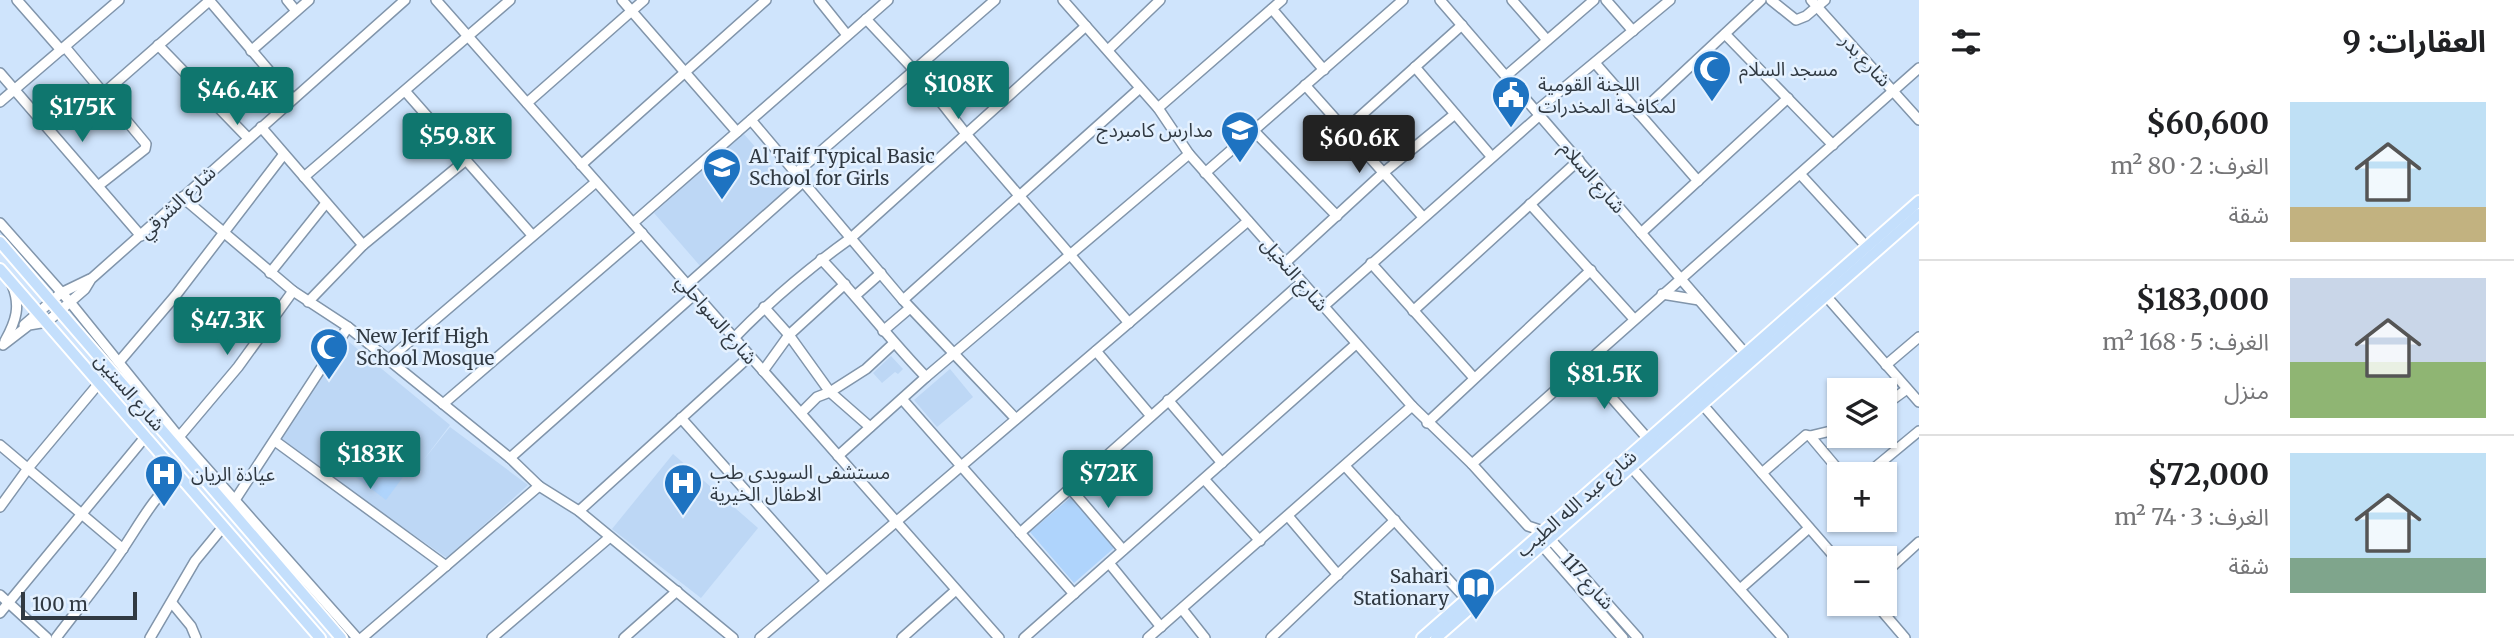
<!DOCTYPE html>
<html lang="ar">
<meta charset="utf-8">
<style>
:root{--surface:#fff;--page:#f2f2f2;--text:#202124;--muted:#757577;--line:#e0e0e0;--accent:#0f766e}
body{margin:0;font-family:Merriweather,"Noto Sans Arabic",serif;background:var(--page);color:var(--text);direction:rtl;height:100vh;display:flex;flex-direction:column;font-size:26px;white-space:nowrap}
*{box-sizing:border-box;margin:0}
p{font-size:23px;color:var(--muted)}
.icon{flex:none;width:38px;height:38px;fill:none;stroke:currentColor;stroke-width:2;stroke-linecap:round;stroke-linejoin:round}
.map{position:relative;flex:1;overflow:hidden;direction:ltr}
.details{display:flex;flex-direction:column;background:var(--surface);width:595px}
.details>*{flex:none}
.controls{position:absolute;left:1827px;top:378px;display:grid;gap:14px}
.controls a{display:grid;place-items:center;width:70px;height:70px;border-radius:0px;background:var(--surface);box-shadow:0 2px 5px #0004;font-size:35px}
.scale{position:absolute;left:21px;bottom:18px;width:116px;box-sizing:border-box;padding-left:7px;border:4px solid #303942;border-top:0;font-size:19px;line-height:24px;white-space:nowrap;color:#303942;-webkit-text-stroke:5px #e4f1ff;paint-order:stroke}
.price{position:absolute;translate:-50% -60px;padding:0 16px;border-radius:7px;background:var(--accent);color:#fff;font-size:23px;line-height:46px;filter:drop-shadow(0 2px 4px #0008)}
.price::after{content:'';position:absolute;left:50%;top:42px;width:21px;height:16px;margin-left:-10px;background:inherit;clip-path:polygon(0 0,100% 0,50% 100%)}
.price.current{background:#222;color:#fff}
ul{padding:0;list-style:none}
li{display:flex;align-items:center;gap:21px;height:175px;padding:0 28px}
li+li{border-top:2px solid var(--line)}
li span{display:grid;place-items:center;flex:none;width:196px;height:140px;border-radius:0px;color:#555}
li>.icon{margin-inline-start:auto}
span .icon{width:84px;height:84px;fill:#fffc;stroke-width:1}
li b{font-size:30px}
h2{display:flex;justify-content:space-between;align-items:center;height:84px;padding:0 28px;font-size:30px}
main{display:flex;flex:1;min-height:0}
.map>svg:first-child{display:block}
.built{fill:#bdd7f5}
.green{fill:#afd4fc}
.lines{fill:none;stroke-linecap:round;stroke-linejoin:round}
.minor-casing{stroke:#8195ab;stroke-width:12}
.major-casing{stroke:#fff;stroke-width:14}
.minor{stroke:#fff;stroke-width:9}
.major{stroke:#c4dffc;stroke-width:10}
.labels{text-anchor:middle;stroke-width:5;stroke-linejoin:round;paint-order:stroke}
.street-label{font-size:19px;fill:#303942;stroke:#e4f1ff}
.poi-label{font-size:19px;fill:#303942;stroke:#e4f1ff;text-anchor:start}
</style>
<main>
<section class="details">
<h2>العقارات: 9<svg class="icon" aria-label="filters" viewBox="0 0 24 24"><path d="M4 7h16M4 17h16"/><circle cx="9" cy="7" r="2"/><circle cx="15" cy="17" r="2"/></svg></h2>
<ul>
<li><span style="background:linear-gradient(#bfe0f5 75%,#c2b280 0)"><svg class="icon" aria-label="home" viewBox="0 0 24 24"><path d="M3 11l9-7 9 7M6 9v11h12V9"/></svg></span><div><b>$60,600</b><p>الغرف: 2 · 80 m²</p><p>شقة</p></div></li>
<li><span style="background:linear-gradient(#c9d6e8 60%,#8fb573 0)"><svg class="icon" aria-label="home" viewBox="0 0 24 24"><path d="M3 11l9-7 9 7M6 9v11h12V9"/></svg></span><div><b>$183,000</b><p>الغرف: 5 · 168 m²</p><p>منزل</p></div></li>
<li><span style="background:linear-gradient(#bfe0f5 75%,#7fa58c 0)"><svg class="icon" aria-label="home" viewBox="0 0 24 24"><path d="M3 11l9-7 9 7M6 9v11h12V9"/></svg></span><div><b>$72,000</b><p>الغرف: 3 · 74 m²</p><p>شقة</p></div></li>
</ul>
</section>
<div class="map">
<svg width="1919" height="638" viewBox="0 0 1919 638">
<rect width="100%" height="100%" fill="#cfe4fc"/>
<!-- built -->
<g class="built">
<polygon points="743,133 792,189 701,267 654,213"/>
<polygon points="343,337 450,425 422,462 450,427 528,485 447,558 277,440"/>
<polygon points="891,356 903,369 898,374 895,372 882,383 873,373"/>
<polygon points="950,369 973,397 937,427 914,400"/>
<polygon points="673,454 758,528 701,598 612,529"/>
</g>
<!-- green -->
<g class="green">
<polygon points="369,451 403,477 386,500 353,475"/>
<polygon points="1071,497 1114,548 1074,583 1030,532"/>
</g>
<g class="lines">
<defs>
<g id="minor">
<polyline points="17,0 61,50"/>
<polyline points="209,0 293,99"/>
<polyline points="287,0 296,11"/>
<polyline points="436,0 999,638"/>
<polyline points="622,0 737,132"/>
<polyline points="819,0 847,35"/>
<polyline points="1063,0 1158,108 1189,154 1412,406 1472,464 1528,526 1543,531 1638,638"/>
<polyline points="1440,0 1750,359"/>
<polyline points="1512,0 1547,40"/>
<polyline points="1606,0 1633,31"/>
<polyline points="1771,0 1796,20 1806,16 1825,0"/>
<polyline points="1811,0 1919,120"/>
<polyline points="1272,9 1324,70"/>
<polyline points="866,19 914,70"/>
<polyline points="1725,34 1833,145"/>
<polyline points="158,45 248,138"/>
<polyline points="65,47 146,144 145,149 98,186"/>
<polyline points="1108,50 1160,0"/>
<polyline points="251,51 309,0"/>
<polyline points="1595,63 1698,181"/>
<polyline points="1415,67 1491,156"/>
<polyline points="0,73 141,236"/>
<polyline points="1506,76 1594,0"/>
<polyline points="1305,85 1423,217"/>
<polyline points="405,91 532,235"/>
<polyline points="933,92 966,134 1129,323"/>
<polyline points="104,93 209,1"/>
<polyline points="0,102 119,0"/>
<polyline points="527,103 644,0"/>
<polyline points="1158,108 1282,0"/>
<polyline points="1536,111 1670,0"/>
<polyline points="1639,114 1761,0"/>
<polyline points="751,120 903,300 1016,419"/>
<polyline points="261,127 363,245"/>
<polyline points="1346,129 1462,25"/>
<polyline points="1254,131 1337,216"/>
<polyline points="581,165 766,0"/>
<polyline points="796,173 995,0"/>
<polyline points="1205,173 1403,0"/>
<polyline points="1801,175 1867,247"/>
<polyline points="304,177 510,0"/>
<polyline points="182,197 293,291 348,327 510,458 539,486 579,511 733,638"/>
<polyline points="1530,204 1634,319"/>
<polyline points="0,223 70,302 179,437 357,638"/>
<polyline points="633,223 888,0"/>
<polyline points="1641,233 1788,98"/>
<path d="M821,259C858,297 889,339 926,377"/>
<polyline points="1285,263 1383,173 1455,114"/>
<polyline points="1371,263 1474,378"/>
<polyline points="270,273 326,203"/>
<polyline points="687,285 803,182"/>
<polyline points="1662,294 1699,300"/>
<polyline points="855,296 881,273"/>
<polyline points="1826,296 1919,402"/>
<polyline points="903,300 1140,88"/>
<polyline points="308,302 363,245 466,160"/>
<polyline points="1324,306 1540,115"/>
<polyline points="764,307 789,335 830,392 870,427"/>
<polyline points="1413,311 1579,160"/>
<polyline points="24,325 61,293 90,279"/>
<polyline points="883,331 910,308"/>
<path d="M734,338C770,301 809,268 851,238L1086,26"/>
<path d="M5,341C16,321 21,306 12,285"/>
<polyline points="3,345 29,325 47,322 85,289 91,279 405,0"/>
<polyline points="1096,351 1151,416"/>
<polyline points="389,359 596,182"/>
<polyline points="119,362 176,295 284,154"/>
<polyline points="1582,364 1648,439"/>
<polyline points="1886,365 1919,337"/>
<polyline points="763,371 789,335 845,284"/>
<polyline points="902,399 1074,594"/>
<polyline points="1168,400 1222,463"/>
<polyline points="443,404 642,233"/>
<polyline points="1702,404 1839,562"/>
<polyline points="1885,405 1907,389"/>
<polyline points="801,413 817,397 830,392 866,369 893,344"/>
<polyline points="681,418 826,581"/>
<polyline points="1427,423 1591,270"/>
<polyline points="1810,436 1839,429"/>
<polyline points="179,437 238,367 293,291"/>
<polyline points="275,441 446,566"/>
<polyline points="0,445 123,549"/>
<polyline points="838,456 926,377 1189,154"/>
<polyline points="510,458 695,294"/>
<polyline points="1472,464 1919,68"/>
<polyline points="1345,466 1466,599"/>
<polyline points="1631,467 1783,638"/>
<polyline points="1762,473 1806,435 1810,436 1842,474"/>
<polyline points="1867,474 1919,431"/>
<polyline points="1204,479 1260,541"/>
<polyline points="1070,488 1123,550"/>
<polyline points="235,500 348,327"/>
<polyline points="0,507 29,467 100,382"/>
<polyline points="579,511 750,356"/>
<polyline points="1288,516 1338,575"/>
<polyline points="1020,533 1302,282"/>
<polyline points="1539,542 1623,638"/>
<polyline points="1109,563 1161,627"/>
<polyline points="1885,573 1919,542"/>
<polyline points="1740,589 1809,528"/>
<polyline points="0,595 47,638"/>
<polyline points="172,603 191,626 196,638"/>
<polyline points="1876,604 1905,638"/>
<polyline points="1182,609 1205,638"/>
<polyline points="0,613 146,436"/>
<path d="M56,638C78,609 102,580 122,550C141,522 152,499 178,476"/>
<polyline points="150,638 195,561 223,527"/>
<polyline points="362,638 539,486"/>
<polyline points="492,638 610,537"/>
<polyline points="624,638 677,591"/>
<polyline points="760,638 1248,221"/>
<polyline points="902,638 956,590"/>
<polyline points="1024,638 1356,344"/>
<polyline points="1148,638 1412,406"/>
<polyline points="1271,638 1395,520"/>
</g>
<g id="major">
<polyline points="0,242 341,638"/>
<polyline points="0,269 320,638"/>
<polyline points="1422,638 1919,201"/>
<polyline points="1436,638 1919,214"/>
</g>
</defs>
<!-- minor casing -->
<use href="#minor" class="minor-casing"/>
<!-- major casing -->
<use href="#major" class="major-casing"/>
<!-- minor -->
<use href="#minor" class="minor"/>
<!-- major -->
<use href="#major" class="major"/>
</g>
<!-- icons -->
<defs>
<symbol id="mosque-pin" viewBox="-11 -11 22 30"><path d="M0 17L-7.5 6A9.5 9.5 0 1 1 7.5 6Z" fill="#1e73c1" stroke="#e4f1ff"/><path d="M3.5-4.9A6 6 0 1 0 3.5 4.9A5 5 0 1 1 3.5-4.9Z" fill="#fff"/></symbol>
<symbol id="civic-pin" viewBox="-11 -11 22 30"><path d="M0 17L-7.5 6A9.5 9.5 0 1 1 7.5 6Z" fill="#1e73c1" stroke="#e4f1ff"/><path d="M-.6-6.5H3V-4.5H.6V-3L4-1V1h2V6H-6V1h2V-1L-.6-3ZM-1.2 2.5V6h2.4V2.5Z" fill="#fff"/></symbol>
<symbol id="school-pin" viewBox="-11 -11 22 30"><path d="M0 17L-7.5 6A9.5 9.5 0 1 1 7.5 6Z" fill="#1e73c1" stroke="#e4f1ff"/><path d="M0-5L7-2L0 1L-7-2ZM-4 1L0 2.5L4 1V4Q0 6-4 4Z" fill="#fff"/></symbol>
<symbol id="hospital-pin" viewBox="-11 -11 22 30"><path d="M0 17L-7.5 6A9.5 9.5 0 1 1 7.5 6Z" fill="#1e73c1" stroke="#e4f1ff"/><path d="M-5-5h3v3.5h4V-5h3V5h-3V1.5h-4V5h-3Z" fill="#fff"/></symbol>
<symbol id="library-pin" viewBox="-11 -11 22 30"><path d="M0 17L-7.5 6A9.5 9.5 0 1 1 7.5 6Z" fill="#1e73c1" stroke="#e4f1ff"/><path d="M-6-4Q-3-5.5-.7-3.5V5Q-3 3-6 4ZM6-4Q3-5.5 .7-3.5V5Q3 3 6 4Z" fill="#fff"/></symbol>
</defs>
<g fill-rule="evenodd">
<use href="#mosque-pin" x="1690" y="47" width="44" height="60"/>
<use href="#civic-pin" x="1489" y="73" width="44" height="60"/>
<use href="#school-pin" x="1218" y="108" width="44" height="60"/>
<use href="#school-pin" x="700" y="145" width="44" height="60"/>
<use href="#mosque-pin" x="307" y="325" width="44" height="60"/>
<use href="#hospital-pin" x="142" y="452" width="44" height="60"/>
<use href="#hospital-pin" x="661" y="461" width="44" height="60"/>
<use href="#library-pin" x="1454" y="565" width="44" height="60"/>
</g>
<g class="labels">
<!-- street labels -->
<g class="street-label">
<text transform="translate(1866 60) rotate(47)" y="7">شارع بدر</text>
<text transform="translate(1593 177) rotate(49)" y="7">شارع السلام</text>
<text transform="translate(177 202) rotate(-43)" y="7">شارع الشرقي</text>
<text transform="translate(1295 274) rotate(49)" y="7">شارع النخيل</text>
<text transform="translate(717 319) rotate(49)" y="7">شارع السواحلي</text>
<text transform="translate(130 392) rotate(49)" y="7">شارع الستين</text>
<text transform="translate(1576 503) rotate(-41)" y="7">شارع عبد الله الطيب</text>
<text transform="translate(1588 581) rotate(48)" y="7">شارع 117</text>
</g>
<!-- poi labels -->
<g class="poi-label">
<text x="1739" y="76">مسجد السلام</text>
<text x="1538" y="91">اللجنة القومية<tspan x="1538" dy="22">لمكافحة المخدرات</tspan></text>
<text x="1213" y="137" text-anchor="end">مدارس كامبردج</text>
<text x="749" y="163">Al Taif Typical Basic<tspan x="749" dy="22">School for Girls</tspan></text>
<text x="356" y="343">New Jerif High<tspan x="356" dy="22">School Mosque</tspan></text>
<text x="710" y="479">مستشفى السويدي طب<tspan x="710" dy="22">الاطفال الخيرية</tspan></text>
<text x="191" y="481">عيادة الريان</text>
<text x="1449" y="583" text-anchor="end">Sahari<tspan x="1449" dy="22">Stationary</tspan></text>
</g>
</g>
</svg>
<div class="controls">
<a><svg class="icon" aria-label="layers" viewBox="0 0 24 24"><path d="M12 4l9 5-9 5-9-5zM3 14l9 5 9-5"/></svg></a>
<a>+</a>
<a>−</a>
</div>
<div class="scale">100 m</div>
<b class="price" style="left:958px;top:121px">$108K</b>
<b class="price" style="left:237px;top:127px">$46.4K</b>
<b class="price" style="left:82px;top:144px">$175K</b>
<b class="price" style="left:457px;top:173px">$59.8K</b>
<b class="price current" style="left:1359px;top:175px">$60.6K</b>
<b class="price" style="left:227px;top:357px">$47.3K</b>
<b class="price" style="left:1604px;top:411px">$81.5K</b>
<b class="price" style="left:370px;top:491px">$183K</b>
<b class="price" style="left:1108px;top:510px">$72K</b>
</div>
</main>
